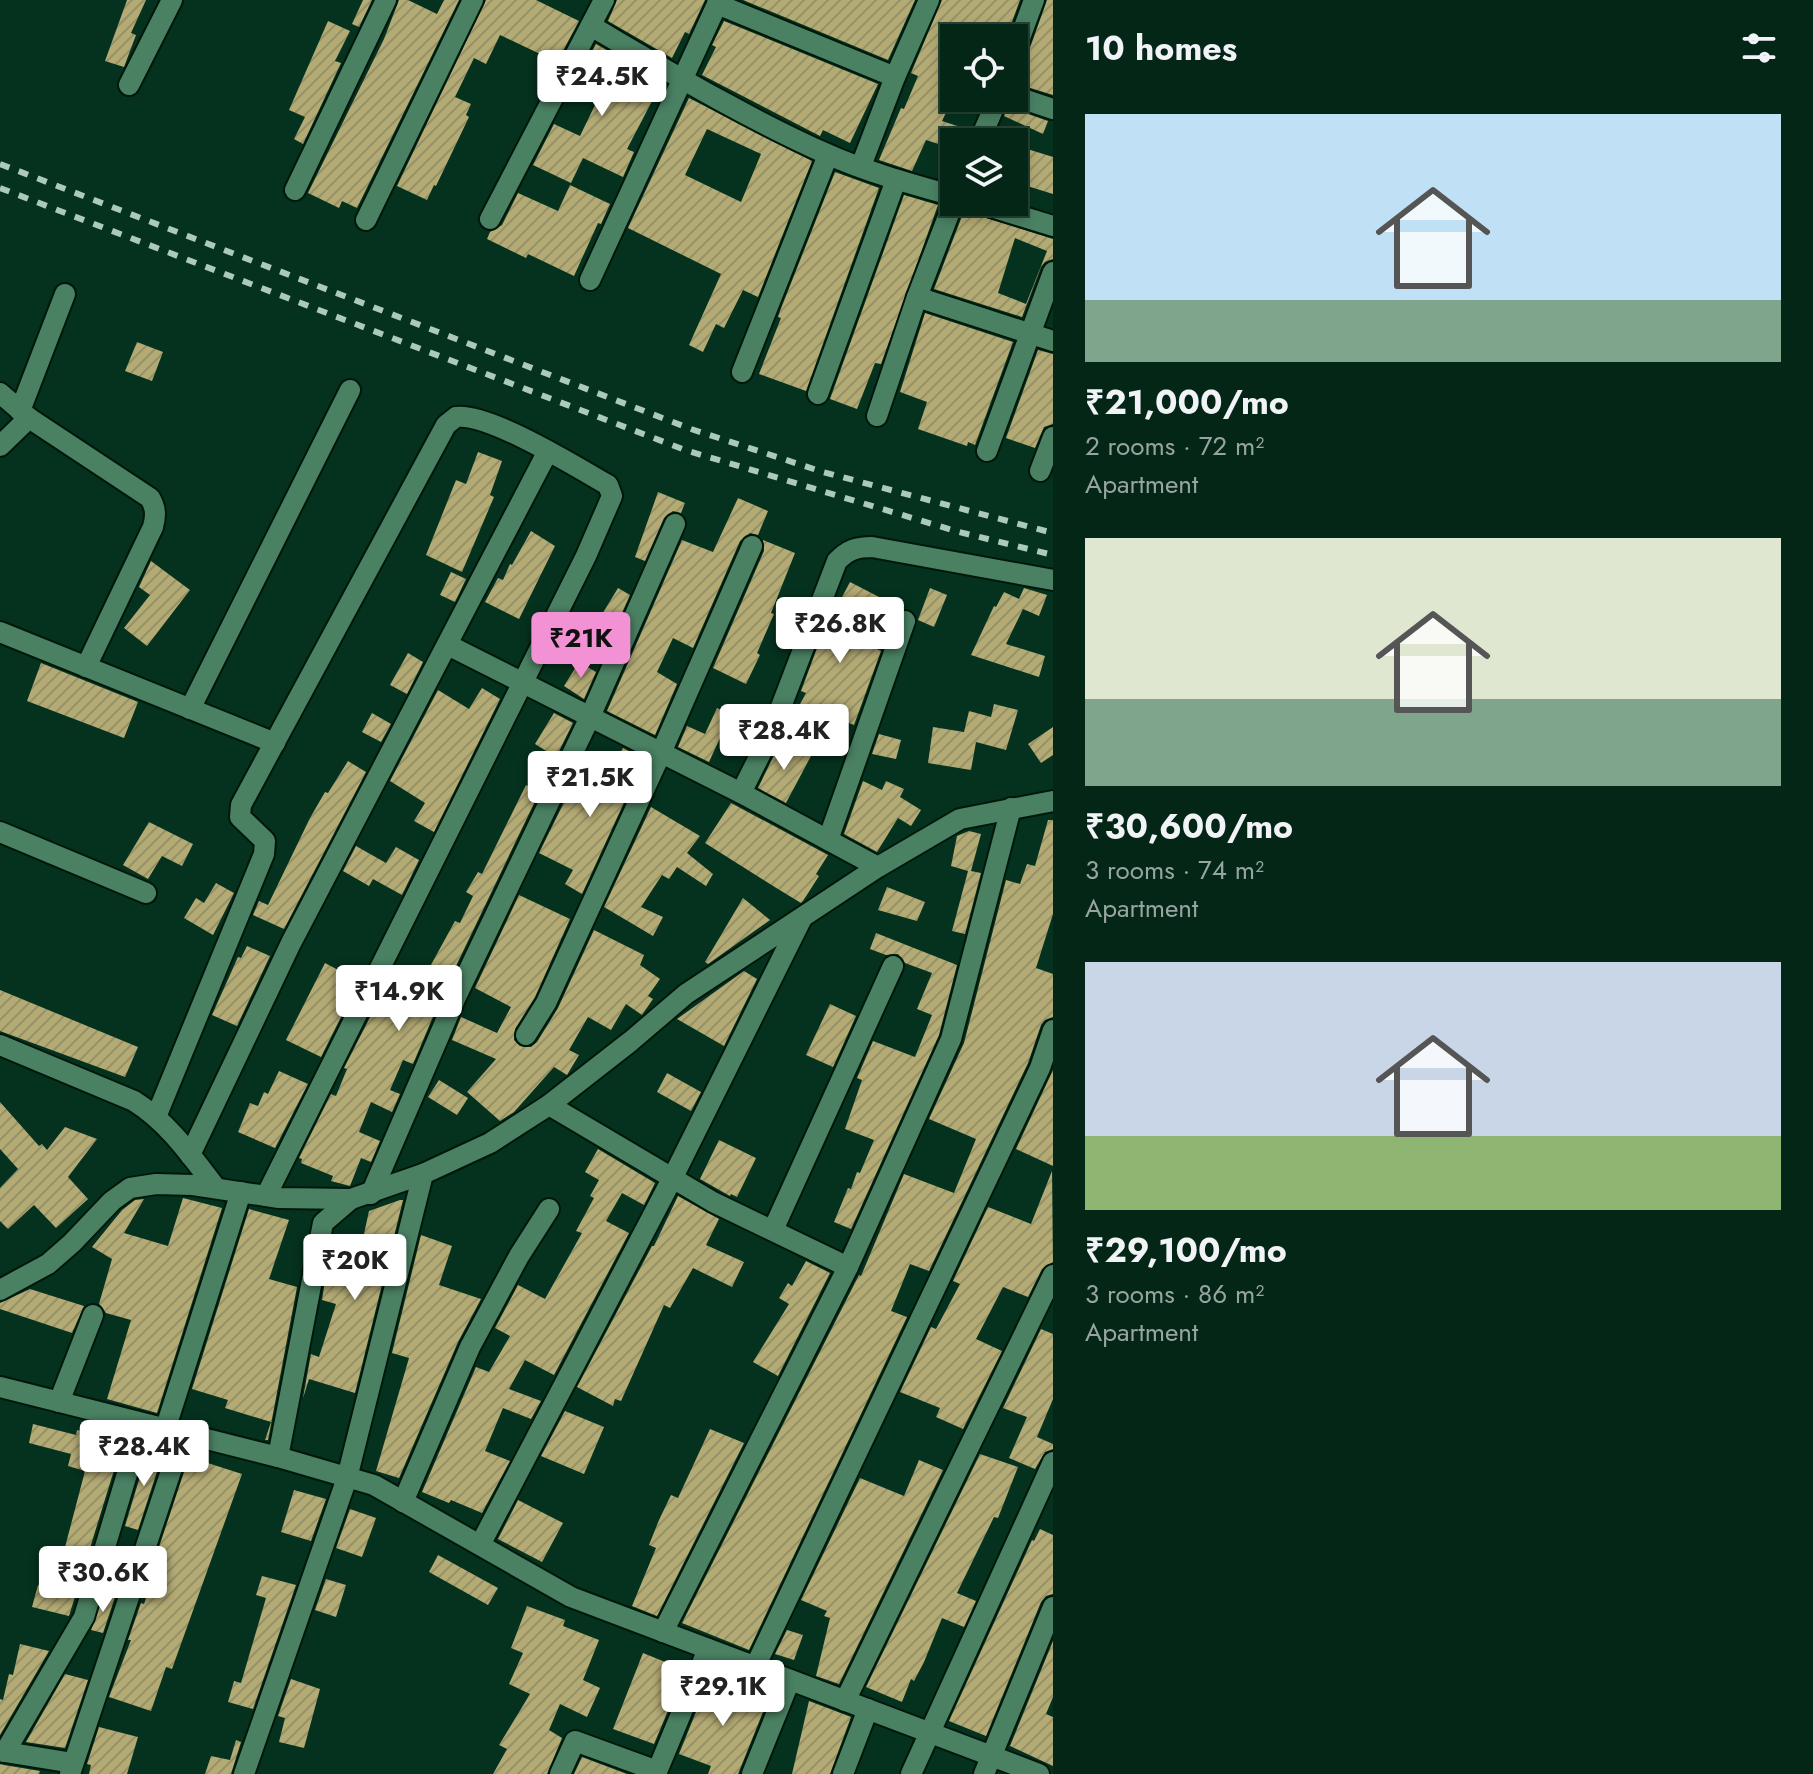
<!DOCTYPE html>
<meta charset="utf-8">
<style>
:root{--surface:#042616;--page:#123223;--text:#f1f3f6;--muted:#97a5a1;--line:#254335;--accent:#f391d5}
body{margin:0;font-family:Jost,sans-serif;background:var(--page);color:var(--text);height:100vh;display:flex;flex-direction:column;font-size:30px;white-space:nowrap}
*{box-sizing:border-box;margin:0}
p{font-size:26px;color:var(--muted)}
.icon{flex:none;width:44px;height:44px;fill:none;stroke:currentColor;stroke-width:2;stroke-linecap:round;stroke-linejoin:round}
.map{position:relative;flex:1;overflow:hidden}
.sheet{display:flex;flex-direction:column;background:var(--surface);width:760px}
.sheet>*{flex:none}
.buttons{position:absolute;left:940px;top:24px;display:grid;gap:16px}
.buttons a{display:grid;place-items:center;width:88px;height:88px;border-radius:0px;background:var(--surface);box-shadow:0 4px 12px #0003,0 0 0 2px var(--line);font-size:40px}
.price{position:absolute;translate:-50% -68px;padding:0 18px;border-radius:8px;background:#fff;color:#222;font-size:26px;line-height:52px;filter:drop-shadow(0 2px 4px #0008)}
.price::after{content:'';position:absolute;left:50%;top:48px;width:24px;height:18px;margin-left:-12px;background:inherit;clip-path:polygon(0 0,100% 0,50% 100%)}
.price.selected{background:var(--accent);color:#111}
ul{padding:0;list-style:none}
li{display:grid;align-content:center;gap:16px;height:424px;padding:0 32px}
li span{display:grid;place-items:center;height:248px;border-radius:0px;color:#555}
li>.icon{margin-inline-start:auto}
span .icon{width:144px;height:144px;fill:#fffc;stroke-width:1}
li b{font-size:34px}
h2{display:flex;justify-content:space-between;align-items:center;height:96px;padding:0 32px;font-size:34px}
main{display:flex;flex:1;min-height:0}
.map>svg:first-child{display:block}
.building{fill:url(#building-hatch);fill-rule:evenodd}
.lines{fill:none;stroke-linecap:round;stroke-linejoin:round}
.minor-casing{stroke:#00180b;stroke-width:24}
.tertiary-casing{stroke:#00180b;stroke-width:24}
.minor{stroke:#4a8163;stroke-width:20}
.tertiary{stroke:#4a8163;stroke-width:20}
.rail{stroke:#abcab8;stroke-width:6;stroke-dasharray:10 10;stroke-linecap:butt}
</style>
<main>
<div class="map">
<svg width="1053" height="1774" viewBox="0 0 1053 1774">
<defs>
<pattern id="building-hatch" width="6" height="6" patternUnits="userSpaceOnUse" patternTransform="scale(2)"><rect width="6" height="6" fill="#b4aa73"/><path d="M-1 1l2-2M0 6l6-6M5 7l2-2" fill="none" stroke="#969167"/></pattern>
</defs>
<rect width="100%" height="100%" fill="#05321e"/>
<!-- building -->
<g class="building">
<polygon points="127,0 146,0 131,33 136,35 124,67 105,61"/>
<polygon points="363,0 372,0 359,27 352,24"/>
<polygon points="399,0 408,0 437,14 444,0 459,0 357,208 342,201 339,208 308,193 384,39"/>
<polygon points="486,0 536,0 579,21 557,62 500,35 486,64 474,58 455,97 471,104 466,115 469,117 436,186 434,185 427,200 397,186"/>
<polygon points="617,0 705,0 689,34 685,32 672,58 608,21"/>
<polygon points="743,0 915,0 888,60"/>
<polygon points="942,0 1020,0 1006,38 954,38 954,77 946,98 953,98 942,121 970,130 966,142 954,142 954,149 926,140 912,171 879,160 901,108 904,109 918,76 911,73"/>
<polygon points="1047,0 1053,0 1053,95 1014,83 1014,67 1022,64 1026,59"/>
<polygon points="328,21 350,31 335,61 341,63 303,144 294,139 305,117 289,110"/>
<polygon points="724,21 878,84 850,143 823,130 820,136 702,75 716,47 712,45"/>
<polygon points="596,44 662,82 627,149 634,152 623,177 583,158 571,183 533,165 554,124 580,136 596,103 571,91"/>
<path d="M689,98L812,161L758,297L743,290L724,328L716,324L703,352L689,345L721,274L628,228ZM707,129L761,154L741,202L685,175Z"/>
<polygon points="1008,107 1048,121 1043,134 1004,116"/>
<polygon points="1014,145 1053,157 1053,194 1014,182"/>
<polygon points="835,172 879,188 806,391 759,374 781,318 778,317 780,311"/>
<polygon points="570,185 610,204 601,224 598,223 574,276 528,254 526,258 487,239 490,232 502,225 518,193 558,211"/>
<polygon points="904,195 938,205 881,364 875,363 857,409 830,399"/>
<path d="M964,211L1053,239V259L1045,262L1041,267L1022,317L934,289ZM1015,238L1047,251L1026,304L998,293Z"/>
<polygon points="925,313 1013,342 975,445 968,442 967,446 918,429 927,402 900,392"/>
<polygon points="137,342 163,352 152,381 125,371"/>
<polygon points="1038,350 1053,354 1053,424 1044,427 1035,448 1006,438"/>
<polygon points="478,452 502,461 490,495 494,497 462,572 426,555 456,480 466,484"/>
<polygon points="658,492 685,503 681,513 673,511 664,518 645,561 635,557"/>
<polygon points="738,498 768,511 758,535 750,533 740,541 693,648 673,638 657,672 677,684 655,735 607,711 682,540 713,552"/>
<polygon points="531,531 555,546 519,619 485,602 498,578 503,580 510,564 512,565"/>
<polygon points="763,540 795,553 771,613 774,614 757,653 760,655 746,684 713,668 764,551"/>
<polygon points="151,561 190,590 147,646 124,628 150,595 139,587"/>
<polygon points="451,572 466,579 455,602 440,595"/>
<polygon points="850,582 883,599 863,643 881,651 854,725 830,716 815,738 786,730 806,693 801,691 822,635"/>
<polygon points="618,588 630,595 608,644 590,634"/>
<polygon points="930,588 947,595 934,627 918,620"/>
<polygon points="1024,588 1047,595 1039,616 1023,609 1006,644 1045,656 1039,677 971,655 994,606 996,607 1004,592 1019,599"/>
<polygon points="568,624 602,644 590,663 557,644"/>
<polygon points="408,653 423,662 407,694 390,685"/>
<polygon points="579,662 596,672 584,699 564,686"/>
<polygon points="41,663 138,702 124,738 27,701"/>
<polygon points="482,688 500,699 434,832 414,821 425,803 390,781 438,690 469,709"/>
<polygon points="994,704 1018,710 1006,750 976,742 971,770 928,763 933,727 964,732 969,711 991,717"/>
<polygon points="717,708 760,727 748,750 720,738 709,762 678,747 687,726 705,734"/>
<polygon points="372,713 391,724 381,742 362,732"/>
<polygon points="554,713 573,723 556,757 535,744"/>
<polygon points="1053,727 1053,755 1041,763 1028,744"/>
<polygon points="879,734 901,740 896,759 872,754"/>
<polygon points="781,741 811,756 786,803 758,788"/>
<polygon points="623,748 644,759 582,894 565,884 573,870 539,853 579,772 603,784"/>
<polygon points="348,761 366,772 284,929 253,915 259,901 268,905 310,818 325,792 328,793"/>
<polygon points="863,781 882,790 886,781 904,789 900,797 921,810 911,826 898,818 877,852 844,834"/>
<polygon points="526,785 539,793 443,993 413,1064 403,1060 390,1090 400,1094 392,1112 371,1102 359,1132 380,1141 371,1162 361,1158 350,1186 331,1181 333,1176 301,1163 302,1159 299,1158 331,1094 336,1096 347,1069 344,1068 382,994 409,1005 455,921 460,923 473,896 466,892 478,872 482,874"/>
<polygon points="731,803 828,855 816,874 819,876 803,901 801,903 778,889 705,843"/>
<polygon points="651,807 700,836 687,853 713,874 706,886 677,867 669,879 662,875 641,907 663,917 653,936 604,907"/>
<polygon points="1048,820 1053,820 1053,914 1036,968 1053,974 1053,1017 1045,1020 1041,1025 1028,1063 929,1271 910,1264 891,1311 907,1317 749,1650 682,1623 859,1275 861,1276 904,1174 954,1193 976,1139 929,1119 964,1043 1006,880 1020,884 1027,864 1035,866"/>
<polygon points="149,822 193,844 182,866 162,856 148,879 123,865"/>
<polygon points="969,831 981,834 971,871 981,873 965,934 952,931 968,871 951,866 957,836"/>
<polygon points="356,846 386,863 396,847 419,860 402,895 373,879 369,886 343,871"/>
<polygon points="216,883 234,893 213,935 184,918 196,898 204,903"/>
<polygon points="887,887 925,902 917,921 878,910"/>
<polygon points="519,895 570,919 535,997 515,1029 514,1040 520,1046 531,1047 537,1042 558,1008 594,930 644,955 640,965 660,979 648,996 653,999 642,1015 626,1004 611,1030 588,1017 569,1050 579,1055 567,1075 554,1067 514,1112 500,1121 467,1092 496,1059 452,1040 461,1017 497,1033 511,1007 475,988"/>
<polygon points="743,898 770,920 708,964 705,962"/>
<polygon points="876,933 957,965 939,1035 851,1229 834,1222 848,1188 851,1189 857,1172 860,1173 874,1140 845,1129 862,1080 857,1078 873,1041 915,1057 932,1015 917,1009 932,973 905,963 898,954 886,955 870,949"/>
<polygon points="247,946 270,956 237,1026 212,1015 238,957 241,958"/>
<polygon points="325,963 359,981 321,1057 286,1040"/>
<polygon points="744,971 757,979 724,1046 677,1019"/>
<polygon points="0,990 138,1047 125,1077 0,1031"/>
<polygon points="830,1004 856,1016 833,1067 806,1055"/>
<polygon points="1053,1070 1053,1166 1016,1149"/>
<polygon points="279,1071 308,1084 275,1148 238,1132 250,1103 258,1106 264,1092 268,1094"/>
<polygon points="667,1073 701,1092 691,1111 657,1092"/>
<polygon points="439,1080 468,1098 457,1115 428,1097"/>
<polygon points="0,1102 39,1146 42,1144 47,1150 65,1127 97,1139 68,1177 88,1199 56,1228 34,1205 8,1229 0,1221 0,1188 18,1169 0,1149"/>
<polygon points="719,1140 756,1158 737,1197 731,1194 730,1196 700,1179"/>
<polygon points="598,1149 655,1183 644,1205 622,1193 606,1221 629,1233 554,1375 525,1360 509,1389 541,1401 531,1419 503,1408 485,1451 510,1461 482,1513 451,1500 449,1503 422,1492 476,1367 489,1372 510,1336 495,1328 518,1285 545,1299 582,1233 576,1231 594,1198 590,1196 599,1180 585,1172"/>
<polygon points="1052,1171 1053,1262 1042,1269 1028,1297 1003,1287 976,1339 1002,1351 963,1429 936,1417 940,1408 900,1392 931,1327 936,1329 960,1284 953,1281 988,1207 1031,1224"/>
<polygon points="678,1196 719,1219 706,1245 744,1262 732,1287 693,1268 670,1308 664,1305 621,1401 615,1399 613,1406 577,1387 652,1246 654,1246"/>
<polygon points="183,1198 222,1208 157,1413 107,1399 131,1320 106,1313 99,1304 112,1259 92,1247 122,1210 135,1200 144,1199 124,1233 168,1246"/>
<polygon points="400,1200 403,1200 355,1393 309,1379 303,1398 311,1354 319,1357 336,1304 322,1300 326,1275 339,1279 351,1240 362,1243 369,1211"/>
<polygon points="249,1209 289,1220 269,1279 297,1287 268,1440 265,1440 271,1422 225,1408 228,1400 192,1389"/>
<polygon points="421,1235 452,1246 439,1285 481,1299 458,1342 399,1478 376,1471 409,1358 392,1353"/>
<polygon points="806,1261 830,1273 778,1376 753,1362 789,1304 779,1298 788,1283 792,1286"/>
<polygon points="30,1289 84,1306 72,1333 0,1309 0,1303"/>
<polygon points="1041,1329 1053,1334 1053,1399 1037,1437 1053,1444 1053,1449 1045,1452 1035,1469 1009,1458 1027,1417 1003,1408"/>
<polygon points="565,1411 604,1427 584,1474 541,1456"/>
<polygon points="33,1424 76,1435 77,1430 123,1441 69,1616 32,1607 38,1585 54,1589 85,1471 68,1466 71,1454 29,1443"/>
<polygon points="710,1429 744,1443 657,1616 632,1606 656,1548 649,1545 659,1520 671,1495 678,1498"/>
<polygon points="149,1447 164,1450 138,1530 125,1526"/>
<polygon points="980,1454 1018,1467 998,1518 994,1517 957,1593 976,1601 964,1627 942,1618 924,1662 914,1681 911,1679 902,1702 866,1687"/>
<polygon points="189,1457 242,1474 172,1669 166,1667 151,1711 109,1697 131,1640 128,1640 141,1603 144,1604 154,1575 150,1574"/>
<polygon points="919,1460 943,1470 839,1684 816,1676 830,1618 824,1616 827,1611 801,1600 860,1478 904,1496"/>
<polygon points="294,1490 326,1499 311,1541 281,1532"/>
<polygon points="518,1500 563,1523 542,1562 498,1539"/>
<polygon points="350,1509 376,1518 362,1557 336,1548"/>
<polygon points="1040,1529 1053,1535 1053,1594 1046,1596 1041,1602 986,1736 949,1721 1032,1540 1034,1541"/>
<polygon points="438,1555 498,1588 488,1605 429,1572"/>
<polygon points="262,1576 296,1585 253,1709 228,1702 234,1681 241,1683 266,1598 256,1595"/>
<polygon points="326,1579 346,1585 336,1617 315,1610"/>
<polygon points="104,1594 115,1597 103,1633 91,1630"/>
<polygon points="527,1606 565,1620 563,1626 599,1640 583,1680 600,1688 587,1717 560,1704 549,1730 562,1738 547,1774 493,1774 507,1749 499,1745 530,1694 509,1684 523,1653 511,1648"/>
<polygon points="787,1630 803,1635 794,1660 775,1654"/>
<polygon points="1053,1641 1053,1697 1046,1714 1053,1717 1053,1766 1010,1746"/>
<polygon points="20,1644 49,1651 0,1735 0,1699 3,1700 9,1674 13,1675"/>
<polygon points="643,1653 685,1670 654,1744 613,1729"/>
<polygon points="65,1674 88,1680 65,1748 26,1742"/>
<polygon points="291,1679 320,1689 304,1748 279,1742 285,1718 278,1716"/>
<polygon points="709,1680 758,1697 759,1693 769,1697 738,1774 708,1774 711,1766 679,1754"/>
<polygon points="809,1701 851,1717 830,1774 792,1774"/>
<polygon points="99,1727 138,1737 127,1774 89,1774 91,1765 87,1764"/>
<polygon points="236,1740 241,1742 231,1774 205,1774 211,1756 230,1760"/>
<polygon points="582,1757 627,1774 574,1774"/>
<polygon points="0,1764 4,1765 40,1771 39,1774 0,1774"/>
</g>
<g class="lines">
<defs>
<g id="minor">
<polyline points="717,4 895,77"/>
<path d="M591,26C668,71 746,118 827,154C867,172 911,184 954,196"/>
<polyline points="1014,54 1034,0"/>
<polyline points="129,85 172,0"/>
<polyline points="1014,96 1053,109"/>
<polyline points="979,142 998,98"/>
<polyline points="861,166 895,77 929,0"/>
<polyline points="295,190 386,0"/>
<polyline points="975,202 1053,226"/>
<polyline points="490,219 604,0"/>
<polyline points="366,220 473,0"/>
<polyline points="590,280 719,0"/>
<polyline points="917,297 1053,341"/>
<polyline points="742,372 828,155"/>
<path d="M0,393L29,418L150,498C156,508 156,516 153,527L86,667"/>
<polyline points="818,394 896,180"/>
<polyline points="20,411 65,294"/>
<polyline points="877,416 917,297 954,201"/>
<polyline points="0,446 29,418"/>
<polyline points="987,451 1053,272"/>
<polyline points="1040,471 1053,437"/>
<polyline points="0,632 275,743"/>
<polyline points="448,645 741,793 878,867"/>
<polyline points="190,709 350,390"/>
<path d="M741,793L771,733L837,561C848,550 856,547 872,547L1053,580"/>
<polyline points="0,832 146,893"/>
<polyline points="828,840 905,621"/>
<polyline points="526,1035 546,1003 661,753 752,546"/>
<path d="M0,1045L134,1101C169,1123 191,1156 216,1188"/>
<polyline points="549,1105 713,1202 848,1267"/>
<path d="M156,1117L264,854L265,841L240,817L241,805L446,425L456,417C488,412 578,468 608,485L612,496L586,556L266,1196"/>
<polyline points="190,1155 291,943 548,451"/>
<polyline points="371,1194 455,999 590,717 675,524"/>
<polyline points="773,1230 893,966"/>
<polyline points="0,1290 48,1264 72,1243 112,1201 130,1188 156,1184 193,1185 279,1198 351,1199 423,1174 490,1143 549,1105 631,1041 686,994 878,867 960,819 1053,801"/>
<polyline points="59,1402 93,1315"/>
<polyline points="165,1430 241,1192"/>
<polyline points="278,1457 323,1223 351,1199"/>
<polyline points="403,1502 470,1347 519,1256 549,1209"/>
<polyline points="480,1545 672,1179 801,920"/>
<polyline points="663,1632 848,1267 951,1039 1011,808"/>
<polyline points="755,1667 1040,1068 1053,1030"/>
<polyline points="845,1701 1053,1275"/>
<polyline points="0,1751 73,1763"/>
<polyline points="5,1752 84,1617 142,1424"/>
<polyline points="70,1774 183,1435"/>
<polyline points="244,1774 347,1478 423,1174"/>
<polyline points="560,1774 575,1741 657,1771"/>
<polyline points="656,1774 708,1649"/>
<polyline points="752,1774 790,1680"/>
<polyline points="843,1774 868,1709"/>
<polyline points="911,1774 1053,1462"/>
<polyline points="984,1774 1053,1607"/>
</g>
<polyline id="tertiary" points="0,1387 278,1457 374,1485 571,1597 1039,1774"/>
</defs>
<!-- minor casing -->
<use href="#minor" class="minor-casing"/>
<!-- tertiary casing -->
<use href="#tertiary" class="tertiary-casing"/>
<!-- minor -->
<use href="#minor" class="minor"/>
<!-- tertiary -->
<use href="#tertiary" class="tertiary"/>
<!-- rail -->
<g class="rail">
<polyline points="0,164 691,429 823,472 1053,533"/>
<polyline points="0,188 685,450 959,532 1053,555"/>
</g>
</g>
</svg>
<div class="buttons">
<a><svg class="icon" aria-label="locate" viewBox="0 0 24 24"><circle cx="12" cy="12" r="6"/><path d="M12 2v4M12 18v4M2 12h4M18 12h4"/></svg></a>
<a><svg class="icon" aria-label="layers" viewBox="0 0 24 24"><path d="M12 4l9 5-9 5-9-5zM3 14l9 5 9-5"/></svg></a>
</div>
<b class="price" style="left:602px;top:118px">₹24.5K</b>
<b class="price" style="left:840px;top:665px">₹26.8K</b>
<b class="price selected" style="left:581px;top:680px">₹21K</b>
<b class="price" style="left:784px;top:772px">₹28.4K</b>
<b class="price" style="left:590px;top:819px">₹21.5K</b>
<b class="price" style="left:399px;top:1033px">₹14.9K</b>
<b class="price" style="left:355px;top:1302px">₹20K</b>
<b class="price" style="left:144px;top:1488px">₹28.4K</b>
<b class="price" style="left:103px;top:1614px">₹30.6K</b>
<b class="price" style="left:723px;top:1728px">₹29.1K</b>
</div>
<section class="sheet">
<h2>10 homes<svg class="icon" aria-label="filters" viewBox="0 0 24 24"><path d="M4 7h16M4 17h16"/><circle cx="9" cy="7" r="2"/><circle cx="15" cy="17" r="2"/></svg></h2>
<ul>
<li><span style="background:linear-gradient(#bfe0f5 75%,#7fa58c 0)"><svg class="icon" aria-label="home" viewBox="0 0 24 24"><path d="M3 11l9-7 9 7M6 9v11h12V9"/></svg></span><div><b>₹21,000/mo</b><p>2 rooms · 72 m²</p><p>Apartment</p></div></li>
<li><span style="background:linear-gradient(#dfe7d0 65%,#7fa58c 0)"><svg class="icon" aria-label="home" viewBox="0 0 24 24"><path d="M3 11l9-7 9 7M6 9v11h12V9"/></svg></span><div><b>₹30,600/mo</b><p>3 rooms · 74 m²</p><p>Apartment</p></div></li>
<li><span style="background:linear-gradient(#c9d6e8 70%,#8fb573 0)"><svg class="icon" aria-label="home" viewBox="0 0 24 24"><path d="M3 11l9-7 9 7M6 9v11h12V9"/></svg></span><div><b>₹29,100/mo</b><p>3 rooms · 86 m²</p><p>Apartment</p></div></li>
</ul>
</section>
</main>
